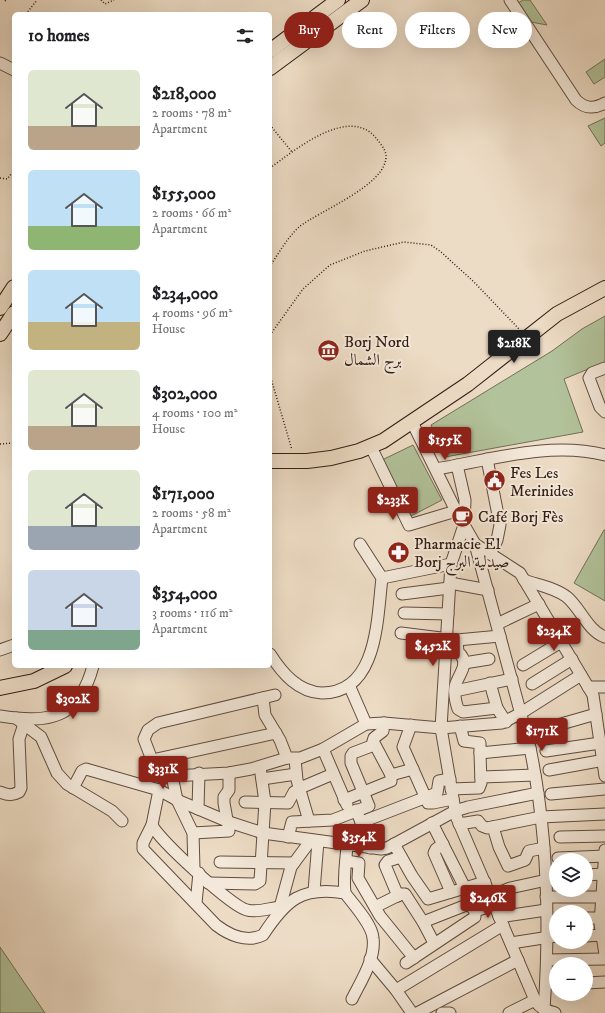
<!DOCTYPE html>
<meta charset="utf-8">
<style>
:root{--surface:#fff;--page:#f2f2f2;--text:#202124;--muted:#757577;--accent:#8f2418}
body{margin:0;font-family:"IM FELL DW Pica",Amiri,serif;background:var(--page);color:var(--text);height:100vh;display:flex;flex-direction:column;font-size:15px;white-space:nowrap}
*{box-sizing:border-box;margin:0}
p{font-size:13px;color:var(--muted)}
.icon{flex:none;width:22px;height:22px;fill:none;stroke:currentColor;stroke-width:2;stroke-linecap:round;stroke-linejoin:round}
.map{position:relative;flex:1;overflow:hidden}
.details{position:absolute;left:12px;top:12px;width:260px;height:656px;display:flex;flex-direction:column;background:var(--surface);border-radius:6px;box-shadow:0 4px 16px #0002}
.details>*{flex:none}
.banner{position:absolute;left:284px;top:12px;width:261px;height:36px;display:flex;gap:8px}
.controls{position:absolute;left:549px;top:853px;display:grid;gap:8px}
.controls a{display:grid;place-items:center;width:44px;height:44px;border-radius:50%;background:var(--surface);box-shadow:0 4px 16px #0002;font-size:20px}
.price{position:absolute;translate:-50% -34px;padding:0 9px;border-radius:4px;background:var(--accent);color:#fff;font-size:13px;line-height:26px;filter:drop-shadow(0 1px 2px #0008)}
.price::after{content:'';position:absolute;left:50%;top:24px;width:12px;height:9px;margin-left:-6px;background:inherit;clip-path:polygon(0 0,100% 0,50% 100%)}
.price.on{background:#222;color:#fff}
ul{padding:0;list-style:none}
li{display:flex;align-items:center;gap:12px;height:100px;padding:0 16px}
li span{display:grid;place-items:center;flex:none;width:112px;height:80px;border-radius:6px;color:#555}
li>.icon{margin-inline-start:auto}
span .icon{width:48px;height:48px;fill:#fffc;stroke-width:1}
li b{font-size:17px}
h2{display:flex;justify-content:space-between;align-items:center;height:48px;padding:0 16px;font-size:17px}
.pill{padding:0 14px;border-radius:18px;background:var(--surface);box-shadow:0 4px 16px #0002;font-size:14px;line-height:36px}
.pill.on{background:var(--accent);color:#fff}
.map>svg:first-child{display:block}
.green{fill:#b2c29a;stroke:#726f57}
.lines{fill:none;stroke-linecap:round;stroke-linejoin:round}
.minor-casing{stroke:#614c40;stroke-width:13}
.major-casing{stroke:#321c14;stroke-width:16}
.path{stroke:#321c14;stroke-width:1.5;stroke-dasharray:1 2;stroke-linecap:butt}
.minor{stroke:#f3e8d9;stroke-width:11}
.major{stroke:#eddcc5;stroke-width:14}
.labels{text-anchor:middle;stroke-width:4;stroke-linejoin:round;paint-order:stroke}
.poi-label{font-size:16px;fill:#321c14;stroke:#f3e8d9;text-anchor:start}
</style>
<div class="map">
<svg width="605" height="1013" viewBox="0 0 605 1013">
<rect width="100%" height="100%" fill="#eddcc5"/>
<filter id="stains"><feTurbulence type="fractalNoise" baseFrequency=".005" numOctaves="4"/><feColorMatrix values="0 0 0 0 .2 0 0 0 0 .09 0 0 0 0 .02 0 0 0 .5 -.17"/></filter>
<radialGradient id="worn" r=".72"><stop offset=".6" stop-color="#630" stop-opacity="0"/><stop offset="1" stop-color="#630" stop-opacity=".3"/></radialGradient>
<!-- green -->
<g class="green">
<polygon points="523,0 530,0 547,25 531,22 518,3"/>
<polygon points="605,59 605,77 594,84 586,72"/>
<polygon points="605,118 605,143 601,146 588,126"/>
<polygon points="605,316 605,362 564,379 583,432 445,457 431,425 552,351 582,329"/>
<polygon points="413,445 442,500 411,516 382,460"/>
<polygon points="604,530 605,530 605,601 574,583"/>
<polygon points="0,947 45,1013 0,1013"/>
</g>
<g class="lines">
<defs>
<g id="minor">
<path d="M510,0L576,100C585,109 594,109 605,103"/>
<polyline points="0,63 14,70"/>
<polyline points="605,368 592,373 589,378 600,407 605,412"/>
<path d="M412,422L456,511L475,544L530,748C548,834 550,923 544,1010"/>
<polyline points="371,447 409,525 456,511"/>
<polyline points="487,459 500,525 497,540 490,554"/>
<path d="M457,465L465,500L464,525L451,564L441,728L456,816L535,1000C540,1009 546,1010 555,1013"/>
<path d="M436,469C489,460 551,441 605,455"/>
<polyline points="475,544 520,573 593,695 605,776"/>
<polyline points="382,578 451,564"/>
<path d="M524,580C538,585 556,588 567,597C581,609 588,631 605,637"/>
<polyline points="450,583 488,590"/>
<polyline points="402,594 449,588"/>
<polyline points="404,613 448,614"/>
<polyline points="497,624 539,604"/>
<polyline points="401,633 457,640 500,636"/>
<path d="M457,640L458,652C472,664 457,675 455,687C454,694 456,703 458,709L463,712L497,708L506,722"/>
<polyline points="0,650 14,645"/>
<path d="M270,654C282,673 298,692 322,693C378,693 377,619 382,578L360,544"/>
<polyline points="464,663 489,659"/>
<polyline points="523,665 561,642"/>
<polyline points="490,683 497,708"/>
<polyline points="532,684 572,659"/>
<polyline points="349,685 366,724"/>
<polyline points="588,687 605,687"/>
<polyline points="455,691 512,679"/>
<polyline points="275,695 158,723 148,730 144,739 152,760 276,733"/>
<polyline points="263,698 265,715 280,740 287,758"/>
<path d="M0,716C49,724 79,719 93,666"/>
<polyline points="16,718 41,737 57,773 67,784 112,811 122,821"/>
<polyline points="411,725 403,747 428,803 433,803 453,799"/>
<polyline points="460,726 464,741 480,743 480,753 530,748"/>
<polyline points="547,728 596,714"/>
<polyline points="323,749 347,805"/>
<polyline points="546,751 600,743"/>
<polyline points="295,759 297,780 309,821"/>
<polyline points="152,760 161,777 172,776 229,773 251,769 287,758 300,758 323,749 366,724 384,723 441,728 502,723 521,713 581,675"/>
<polyline points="549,770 605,760"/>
<polyline points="391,775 413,769"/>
<polyline points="172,776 177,800 193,833 194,869"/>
<polyline points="481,777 535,775"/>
<polyline points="262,779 296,774"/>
<polyline points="73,788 82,771 86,769 159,790 177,800 229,822 263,833 381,849 387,848 455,811 468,807 538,793"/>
<polyline points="451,789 479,788 481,783 480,753"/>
<path d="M159,790L152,825L143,843V849L216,925C229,935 247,943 263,935C286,900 301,886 345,893C353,904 372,924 373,938C376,958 361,981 352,999"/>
<path d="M0,792C7,795 12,796 19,792L21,788L19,739L24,724"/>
<polyline points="551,794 605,789"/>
<polyline points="344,800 391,781 391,775 373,741 374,738 383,731 384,723"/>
<polyline points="245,802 288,803 294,792 300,788 333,774"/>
<polyline points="198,809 199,773"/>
<polyline points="356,810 361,822 367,820 437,793 439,781 450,779"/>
<polyline points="361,822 370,848"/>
<polyline points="432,823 465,888"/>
<polyline points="459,824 478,821 482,826 487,828 541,817 605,814"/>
<path d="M152,825C159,840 232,907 247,910C257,913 270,908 280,907"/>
<polyline points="493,827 499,847 508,866 525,860 529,851 544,848"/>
<polyline points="193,833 229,831 224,803 224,797 229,790 229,773"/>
<polyline points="288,837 292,822 333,820 369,806 351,763 351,756 353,753 374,745"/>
<polyline points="560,837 605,836"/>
<polyline points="394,844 412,876 428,899 485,882"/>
<polyline points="443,844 436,849 434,853 451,892"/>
<polyline points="605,850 600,924 605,954"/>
<polyline points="558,858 605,856"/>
<polyline points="346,861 359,863 358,878 380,916 414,958"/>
<polyline points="220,862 294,863"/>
<polyline points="586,875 603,874"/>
<polyline points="208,883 255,884 260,881 265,802 260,767"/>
<polyline points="314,891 318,841"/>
<path d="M345,893C343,877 346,861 347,845"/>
<polyline points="398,896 385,865 388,861 401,857"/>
<polyline points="491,896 510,888 556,878"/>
<polyline points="546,897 605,897"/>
<polyline points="196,903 199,873"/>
<polyline points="375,907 401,894 405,894 423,922 434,943"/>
<polyline points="279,911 291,867 311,840"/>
<polyline points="475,911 494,905"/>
<polyline points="499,917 546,910"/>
<polyline points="586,918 601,918"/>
<polyline points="586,936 602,935"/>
<polyline points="511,943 556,936"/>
<polyline points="370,959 396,990 412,1013"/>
<polyline points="547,960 605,959"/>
<polyline points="406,963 475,917 475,911 469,904 423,922"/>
<polyline points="586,983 605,982"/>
<polyline points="396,990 503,925"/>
<polyline points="417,1013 518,960"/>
<polyline points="442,1013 450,1013"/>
<polyline points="509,1013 535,1000"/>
</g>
<g id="major">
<polyline points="270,51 338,0"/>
<polyline points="270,68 362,0"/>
<polyline points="0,308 14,287"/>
<polyline points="0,334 14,313"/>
<polyline points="270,461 307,461 331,458 359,451 383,441 468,384 557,314 605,288"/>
<polyline points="0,688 34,681 65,666"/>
</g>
</defs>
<!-- minor casing -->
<use href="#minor" class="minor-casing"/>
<!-- major casing -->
<use href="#major" class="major-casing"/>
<!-- path -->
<g class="path">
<polyline points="101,0 105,4 114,0"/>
<polyline points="5,1 6,0"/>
<polyline points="26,14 37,0"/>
<polyline points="270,125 292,152"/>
<path d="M270,168C295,150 349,105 376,138C380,143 386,150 386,156C387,185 319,211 299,227C287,238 279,253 270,266"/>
<polyline points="0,178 7,179 14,171"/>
<polyline points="270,335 303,289 330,265 365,251 404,242 431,245 441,252 474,282 519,329"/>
<polyline points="270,375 292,450"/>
<polyline points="0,444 14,443"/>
</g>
<!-- minor -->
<use href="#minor" class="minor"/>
<!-- major -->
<use href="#major" class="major"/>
</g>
<!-- icons -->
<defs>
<symbol id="museum-disc" viewBox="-11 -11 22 22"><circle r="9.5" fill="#8f2418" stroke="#f3e8d9"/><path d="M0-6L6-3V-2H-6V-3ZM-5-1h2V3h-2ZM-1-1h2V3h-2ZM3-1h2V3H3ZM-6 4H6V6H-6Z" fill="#fff"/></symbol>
<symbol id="civic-disc" viewBox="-11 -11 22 22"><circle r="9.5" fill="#8f2418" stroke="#f3e8d9"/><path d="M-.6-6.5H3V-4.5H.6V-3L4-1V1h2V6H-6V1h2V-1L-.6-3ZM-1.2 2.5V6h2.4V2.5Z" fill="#fff"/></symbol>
<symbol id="cafe-disc" viewBox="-11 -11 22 22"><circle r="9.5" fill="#8f2418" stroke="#f3e8d9"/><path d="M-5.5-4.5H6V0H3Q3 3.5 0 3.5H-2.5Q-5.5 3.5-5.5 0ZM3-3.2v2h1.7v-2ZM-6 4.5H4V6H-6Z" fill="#fff"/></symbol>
<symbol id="pharmacy-disc" viewBox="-11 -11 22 22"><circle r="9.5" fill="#8f2418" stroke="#f3e8d9"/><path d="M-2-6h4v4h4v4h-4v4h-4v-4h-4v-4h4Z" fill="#fff"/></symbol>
</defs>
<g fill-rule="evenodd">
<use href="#museum-disc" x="316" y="338" width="25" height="25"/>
<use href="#civic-disc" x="482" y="468" width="25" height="25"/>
<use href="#cafe-disc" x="450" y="504" width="25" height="25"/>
<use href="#pharmacy-disc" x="386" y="540" width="25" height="25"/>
</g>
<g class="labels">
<!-- poi labels -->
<g class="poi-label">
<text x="344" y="347">Borj Nord<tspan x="344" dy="18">برج الشمال</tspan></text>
<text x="510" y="478">Fes Les<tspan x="510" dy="18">Merinides</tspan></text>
<text x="478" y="522">Café Borj Fès</text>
<text x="414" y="549">Pharmacie El<tspan x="414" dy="18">Borj صيدلية البرج</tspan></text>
</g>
</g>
<rect width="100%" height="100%" filter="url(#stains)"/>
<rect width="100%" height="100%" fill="url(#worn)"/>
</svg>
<div class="controls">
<a><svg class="icon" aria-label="layers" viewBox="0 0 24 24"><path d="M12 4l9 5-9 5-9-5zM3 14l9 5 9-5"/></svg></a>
<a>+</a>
<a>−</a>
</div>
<b class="price on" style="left:514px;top:364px">$218K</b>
<b class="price" style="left:445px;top:461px">$155K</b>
<b class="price" style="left:393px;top:521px">$233K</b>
<b class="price" style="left:554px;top:652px">$234K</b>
<b class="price" style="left:433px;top:667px">$452K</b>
<b class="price" style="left:73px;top:720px">$302K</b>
<b class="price" style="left:542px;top:752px">$171K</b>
<b class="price" style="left:163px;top:790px">$331K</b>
<b class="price" style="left:359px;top:858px">$354K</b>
<b class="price" style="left:488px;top:919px">$246K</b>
<div class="banner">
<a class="pill on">Buy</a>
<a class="pill">Rent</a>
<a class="pill">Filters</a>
<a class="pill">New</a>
</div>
<section class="details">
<h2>10 homes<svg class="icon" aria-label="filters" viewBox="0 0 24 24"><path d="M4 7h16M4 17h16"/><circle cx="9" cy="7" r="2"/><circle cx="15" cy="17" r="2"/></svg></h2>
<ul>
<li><span style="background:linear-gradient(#dfe7d0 70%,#b9a48a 0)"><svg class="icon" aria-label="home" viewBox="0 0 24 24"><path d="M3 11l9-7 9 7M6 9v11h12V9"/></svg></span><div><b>$218,000</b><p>2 rooms · 78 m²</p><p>Apartment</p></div></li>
<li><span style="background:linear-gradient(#bfe0f5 70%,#8fb573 0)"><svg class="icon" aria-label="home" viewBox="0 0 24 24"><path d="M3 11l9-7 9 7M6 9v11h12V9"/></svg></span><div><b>$155,000</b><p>2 rooms · 66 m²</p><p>Apartment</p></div></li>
<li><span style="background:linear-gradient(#bfe0f5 65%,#c2b280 0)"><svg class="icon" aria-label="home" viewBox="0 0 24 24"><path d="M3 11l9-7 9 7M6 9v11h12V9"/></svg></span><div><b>$234,000</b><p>4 rooms · 96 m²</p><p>House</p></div></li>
<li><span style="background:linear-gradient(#dfe7d0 70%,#b9a48a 0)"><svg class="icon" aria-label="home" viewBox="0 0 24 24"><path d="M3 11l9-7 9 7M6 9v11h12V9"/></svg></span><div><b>$302,000</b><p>4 rooms · 100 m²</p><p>House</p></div></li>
<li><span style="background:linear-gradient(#dfe7d0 70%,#9aa5b1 0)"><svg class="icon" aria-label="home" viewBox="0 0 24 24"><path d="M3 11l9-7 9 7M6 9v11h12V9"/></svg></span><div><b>$171,000</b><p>2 rooms · 58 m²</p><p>Apartment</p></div></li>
<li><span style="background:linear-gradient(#c9d6e8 75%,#7fa58c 0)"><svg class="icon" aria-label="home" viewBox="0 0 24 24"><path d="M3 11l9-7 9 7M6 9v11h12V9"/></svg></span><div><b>$354,000</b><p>3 rooms · 116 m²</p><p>Apartment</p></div></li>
</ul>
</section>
</div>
